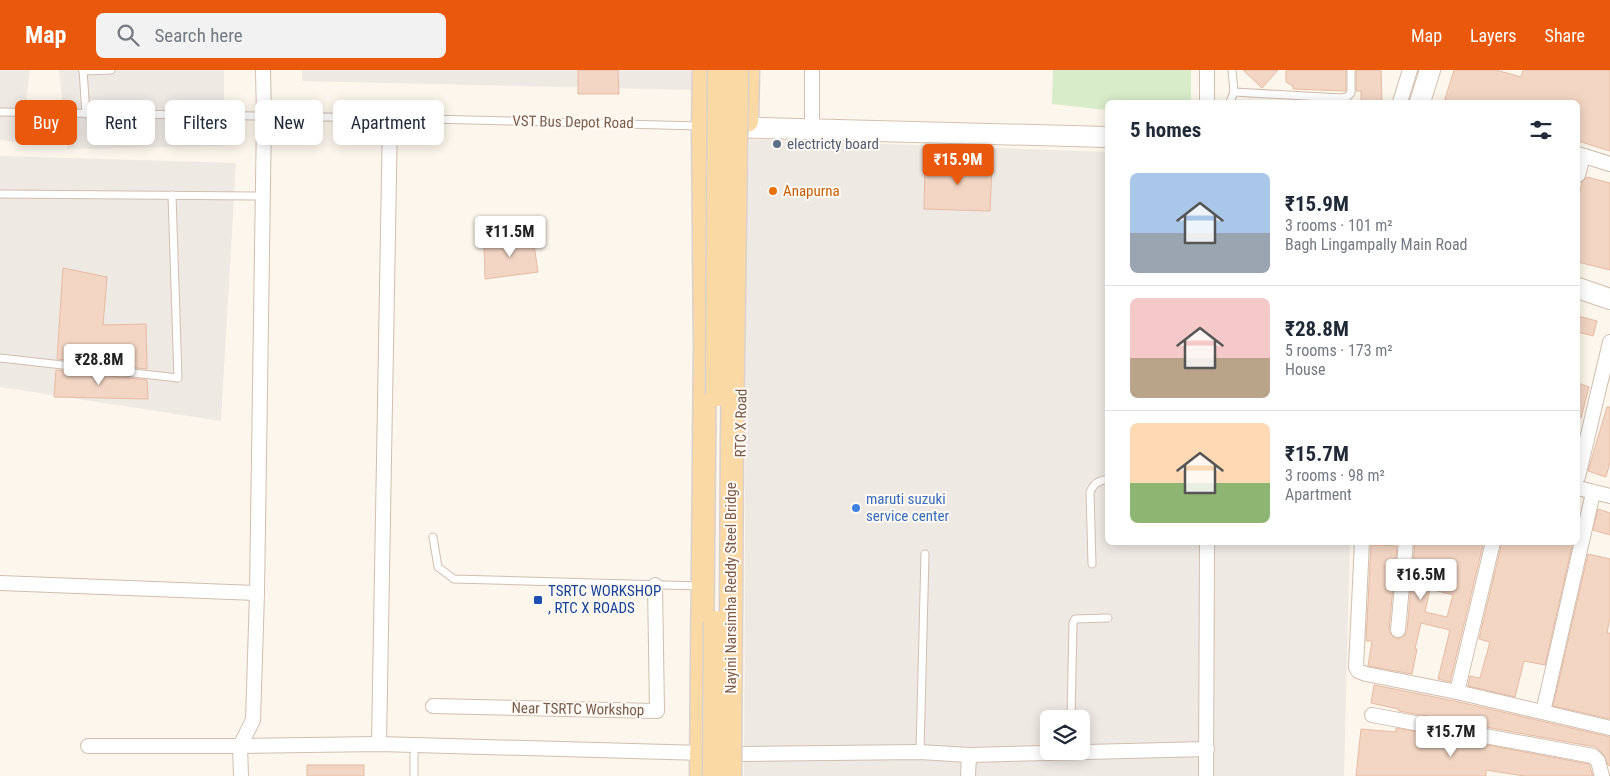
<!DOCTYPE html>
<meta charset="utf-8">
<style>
:root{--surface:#fff;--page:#f2f2f3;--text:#1f2937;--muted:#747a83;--line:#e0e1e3;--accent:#ea580c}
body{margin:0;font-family:"Roboto Condensed",sans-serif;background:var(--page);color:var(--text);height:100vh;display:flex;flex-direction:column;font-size:19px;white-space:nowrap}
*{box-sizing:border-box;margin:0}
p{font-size:16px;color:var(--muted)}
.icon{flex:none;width:28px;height:28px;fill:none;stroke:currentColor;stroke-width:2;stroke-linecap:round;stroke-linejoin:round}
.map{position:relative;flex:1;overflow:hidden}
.sheet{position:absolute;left:1105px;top:30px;width:475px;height:445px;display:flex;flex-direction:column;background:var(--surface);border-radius:8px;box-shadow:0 2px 12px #0003}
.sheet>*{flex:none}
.hud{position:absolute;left:15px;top:30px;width:475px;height:45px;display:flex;gap:10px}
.tools{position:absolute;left:1040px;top:640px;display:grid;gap:10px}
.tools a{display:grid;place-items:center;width:50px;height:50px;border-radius:8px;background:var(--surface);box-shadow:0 2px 12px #0003;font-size:25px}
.price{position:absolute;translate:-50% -42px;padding:0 11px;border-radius:5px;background:#fff;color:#222;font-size:16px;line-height:32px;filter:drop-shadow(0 1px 2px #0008)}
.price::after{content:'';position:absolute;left:50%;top:30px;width:15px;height:11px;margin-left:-8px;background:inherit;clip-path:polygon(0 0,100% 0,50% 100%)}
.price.active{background:var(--accent);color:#fff}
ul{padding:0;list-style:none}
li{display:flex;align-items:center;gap:15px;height:125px;padding:0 25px}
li+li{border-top:1px solid var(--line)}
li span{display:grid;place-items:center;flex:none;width:140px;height:100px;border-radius:8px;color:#555}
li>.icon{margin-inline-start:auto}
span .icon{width:60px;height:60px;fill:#fffc;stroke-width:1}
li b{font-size:21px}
h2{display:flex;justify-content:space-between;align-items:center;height:60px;padding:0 25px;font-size:21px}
.tag{padding:0 18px;border-radius:8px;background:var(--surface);box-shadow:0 2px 12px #0003;font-size:18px;line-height:45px}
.tag.active{background:var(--accent);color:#fff}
header{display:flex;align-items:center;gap:30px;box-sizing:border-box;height:70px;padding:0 25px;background:var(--accent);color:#fff}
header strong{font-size:24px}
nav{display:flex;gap:28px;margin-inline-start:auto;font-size:18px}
.search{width:350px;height:45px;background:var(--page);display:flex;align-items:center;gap:12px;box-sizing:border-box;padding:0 18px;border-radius:8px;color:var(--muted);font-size:19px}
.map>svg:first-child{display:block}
.industrial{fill:#efe9e4;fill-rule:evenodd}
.green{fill:#d8ecc9}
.building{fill:#f3d5c3;stroke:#e6bba3;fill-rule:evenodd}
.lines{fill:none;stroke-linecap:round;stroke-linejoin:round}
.lane-casing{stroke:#d1beb0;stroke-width:9}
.street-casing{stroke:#d1beb0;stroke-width:16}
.secondary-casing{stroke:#d6c0b0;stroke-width:22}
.primary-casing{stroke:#dad1cd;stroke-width:25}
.lane{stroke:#fff;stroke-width:7}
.street{stroke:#fff;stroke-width:14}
.secondary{stroke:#fff;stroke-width:20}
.primary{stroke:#fbd9a5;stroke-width:22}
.primary-bridge-casing{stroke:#dad1cd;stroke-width:25;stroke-linecap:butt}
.primary-bridge{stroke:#fbd9a5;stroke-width:22}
.service-dot{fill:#5c6f8a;stroke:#fffaf3;stroke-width:2}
.food-dot{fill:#e8710a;stroke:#fffaf3;stroke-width:2}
.shop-dot{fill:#3f7fe0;stroke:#fffaf3;stroke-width:2}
.transit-dot{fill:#1a4fb4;stroke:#fffaf3;stroke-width:2}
.labels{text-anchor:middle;stroke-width:4;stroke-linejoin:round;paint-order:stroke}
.street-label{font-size:15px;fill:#7a5c4d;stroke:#fffaf3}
.service-label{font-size:15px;fill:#4e5e75;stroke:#fffaf3;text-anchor:start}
.food-label{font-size:15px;fill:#c56008;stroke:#fffaf3;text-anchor:start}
.shop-label{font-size:15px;fill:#366cbe;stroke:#fffaf3;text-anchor:start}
.transit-label{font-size:15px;fill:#164399;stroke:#fffaf3;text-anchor:start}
</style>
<header>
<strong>Map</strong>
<div class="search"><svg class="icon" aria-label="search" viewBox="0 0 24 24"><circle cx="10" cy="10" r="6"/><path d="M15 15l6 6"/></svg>Search here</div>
<nav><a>Map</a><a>Layers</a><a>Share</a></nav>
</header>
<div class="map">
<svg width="1610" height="706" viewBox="0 0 1610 706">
<rect width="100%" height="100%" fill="#fdf6ec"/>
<!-- industrial -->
<g class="industrial">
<polygon points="0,0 30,0 21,73 0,70"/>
<polygon points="59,0 224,0 224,76 67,79"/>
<polygon points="302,0 698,0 697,20 302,11"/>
<path d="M749,69L1107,82L1108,472L1350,473L1344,706H744L746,215ZM1049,649H1081V681H1049Z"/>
<polygon points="0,86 236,93 221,351 0,317"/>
</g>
<!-- green -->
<polygon class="green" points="1053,0 1191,0 1191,32 1108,32 1107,40 1052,34"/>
<!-- building -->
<g class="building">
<polygon points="578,0 618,0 619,24 578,24"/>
<polygon points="1243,0 1278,0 1262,18"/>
<polygon points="1286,0 1346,0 1346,21 1293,19 1293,16 1286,12"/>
<polygon points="1356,0 1381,0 1382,32 1361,32 1361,21 1356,21"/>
<polygon points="1454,0 1496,0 1521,7 1523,0 1610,0 1610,81 1578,71 1578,32 1444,32"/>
<polygon points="951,90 965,91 965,93 992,94 990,141 924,139 925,91 951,92"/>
<polygon points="1587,107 1610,113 1610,200 1578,192 1578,130 1582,112"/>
<polygon points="533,168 538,202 485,209 484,174"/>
<polygon points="63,198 107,207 103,255 146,254 147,299 57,289"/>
<polygon points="1578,246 1597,251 1593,266 1578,262"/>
<polygon points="56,300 147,310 148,329 54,327"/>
<polygon points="1578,313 1589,317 1581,348 1578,347"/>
<polygon points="1607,337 1610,337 1610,392 1606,407 1588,401"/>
<polygon points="1598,439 1610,443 1610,465 1593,460"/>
<path d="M1415,472H1474L1483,475L1450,612L1438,609L1450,560L1421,553L1415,579H1417L1412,604L1368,596L1372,571H1366L1371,475L1397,476L1389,559L1393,567L1398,569L1405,565L1407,561ZM1430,519L1453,525L1447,547L1425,542Z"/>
<polygon points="1502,472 1573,472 1545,595 1524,591 1515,627 1468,616 1470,606 1480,608 1490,572 1479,569"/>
<polygon points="1588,484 1610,489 1610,547 1607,563 1610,563 1610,649 1553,636"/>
<polygon points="1374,615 1455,631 1610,667 1610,696 1608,695 1604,685 1595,677 1399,641 1398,639 1371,633"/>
<polygon points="1396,658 1589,694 1593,706 1524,706 1486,700 1486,706 1356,706 1361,659 1396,662"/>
<rect x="307" y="695" width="57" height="11"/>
</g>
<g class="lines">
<defs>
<g id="lane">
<polyline points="83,0 86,44"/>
<polyline points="1232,0 1234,22"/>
<polyline points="83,1 111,0"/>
<polyline points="1230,32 1234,22 1341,28 1347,27 1351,23 1351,0"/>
<polyline points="0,42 390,48 700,56"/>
<polyline points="0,124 263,126"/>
<polyline points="0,288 178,308 172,125"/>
<polyline points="433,467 438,497 454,509 699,516"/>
<path d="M1092,494L1090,422C1094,413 1098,411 1108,409"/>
<polyline points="1071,649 1073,553 1075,549 1108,548"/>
<polyline points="920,682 925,484"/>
<polyline points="414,706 414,675"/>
</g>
<g id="street">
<polyline points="812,0 812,60"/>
<polyline points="1207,0 1207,32"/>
<polyline points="1400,32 1410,0"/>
<polyline points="1578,84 1610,94"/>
<polyline points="1578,105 1583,86"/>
<polyline points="1578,407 1610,272"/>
<polyline points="1578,418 1610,426"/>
<polyline points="1362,472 1356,597 1358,601 1366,604 1457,622 1610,658"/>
<polyline points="0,513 257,523"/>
<polyline points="1398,560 1406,472"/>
<polyline points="1457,622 1493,472"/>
<polyline points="433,636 657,641 655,515"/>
<polyline points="1543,642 1593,423"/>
<polyline points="1372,645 1593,686 1598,691 1602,706"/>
<polyline points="379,674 390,48"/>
<polyline points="88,676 240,676 379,674 739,684 920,682 969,685 1207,679"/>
<polyline points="241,706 240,676 253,650 257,523 264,46 263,0"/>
<polyline points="968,706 969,685"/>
<polyline points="1206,706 1207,472"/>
</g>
<g id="secondary">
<polyline points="1420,32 1430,0"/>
<polyline points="727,57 1108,67"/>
<polyline points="1578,218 1610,229"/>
</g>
<g id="primary">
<polyline points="747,51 748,0"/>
<polyline points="701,706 705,276 703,56 704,0"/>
</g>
</defs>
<!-- lane casing -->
<use href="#lane" class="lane-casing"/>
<!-- street casing -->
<use href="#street" class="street-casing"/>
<!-- secondary casing -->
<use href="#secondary" class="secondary-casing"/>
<!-- primary casing -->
<use href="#primary" class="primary-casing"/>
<!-- lane -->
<use href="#lane" class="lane"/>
<!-- street -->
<use href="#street" class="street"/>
<!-- secondary -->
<use href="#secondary" class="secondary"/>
<!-- primary -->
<use href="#primary" class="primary"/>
<defs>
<g id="primary-bridge">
<polyline points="717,325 719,0"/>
<polyline points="714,706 715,552"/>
<polyline points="730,706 732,372 737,0"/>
</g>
</defs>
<!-- primary-bridge casing -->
<use href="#primary-bridge" class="primary-bridge-casing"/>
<!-- primary-bridge -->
<use href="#primary-bridge" class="primary-bridge"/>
</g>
<!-- markers -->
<circle class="service-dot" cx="777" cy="74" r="5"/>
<circle class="food-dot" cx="773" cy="121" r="5"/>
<circle class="shop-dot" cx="856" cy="438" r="5"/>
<rect class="transit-dot" x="533" y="525" width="10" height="10" rx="2.5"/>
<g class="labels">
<!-- street labels -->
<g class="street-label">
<text transform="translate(573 52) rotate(1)" y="5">VST Bus Depot Road</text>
<text transform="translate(741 353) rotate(-89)" y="5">RTC X Road</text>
<text transform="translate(731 518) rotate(-90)" y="5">Nayini Narsimha Reddy Steel Bridge</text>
<text transform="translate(578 639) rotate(1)" y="5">Near TSRTC Workshop</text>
</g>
<!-- service labels -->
<g class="service-label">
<text x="787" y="79">electricty board</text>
</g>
<!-- food labels -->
<g class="food-label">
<text x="783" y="126">Anapurna</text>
</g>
<!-- shop labels -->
<g class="shop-label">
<text x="866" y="434">maruti suzuki<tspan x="866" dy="17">service center</tspan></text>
</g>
<!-- transit labels -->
<g class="transit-label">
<text x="548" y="526">TSRTC WORKSHOP<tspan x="548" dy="17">, RTC X ROADS</tspan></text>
</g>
</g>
</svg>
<div class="tools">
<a><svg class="icon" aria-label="layers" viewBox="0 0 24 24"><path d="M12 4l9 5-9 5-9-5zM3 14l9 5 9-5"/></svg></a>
</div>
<b class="price active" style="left:958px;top:116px">₹15.9M</b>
<b class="price" style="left:510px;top:188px">₹11.5M</b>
<b class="price" style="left:99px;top:316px">₹28.8M</b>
<b class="price" style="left:1421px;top:531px">₹16.5M</b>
<b class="price" style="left:1451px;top:688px">₹15.7M</b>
<div class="hud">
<a class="tag active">Buy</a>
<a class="tag">Rent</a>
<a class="tag">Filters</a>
<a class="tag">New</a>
<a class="tag">Apartment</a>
</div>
<section class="sheet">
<h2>5 homes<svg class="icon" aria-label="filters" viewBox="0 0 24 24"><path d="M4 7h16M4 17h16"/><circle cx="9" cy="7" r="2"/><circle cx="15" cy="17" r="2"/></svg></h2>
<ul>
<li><span style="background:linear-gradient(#a9c7e8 60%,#9aa5b1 0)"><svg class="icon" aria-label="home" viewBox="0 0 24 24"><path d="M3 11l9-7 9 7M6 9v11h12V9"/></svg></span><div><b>₹15.9M</b><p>3 rooms · 101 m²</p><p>Bagh Lingampally Main Road</p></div></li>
<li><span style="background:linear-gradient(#f6c9c9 60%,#b9a48a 0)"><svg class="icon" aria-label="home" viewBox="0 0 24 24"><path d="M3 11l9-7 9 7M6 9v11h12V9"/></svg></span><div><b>₹28.8M</b><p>5 rooms · 173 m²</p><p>House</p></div></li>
<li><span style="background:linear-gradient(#ffd9b3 60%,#8fb573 0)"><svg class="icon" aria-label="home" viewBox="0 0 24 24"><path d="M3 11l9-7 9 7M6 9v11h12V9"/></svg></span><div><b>₹15.7M</b><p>3 rooms · 98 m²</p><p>Apartment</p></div></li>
</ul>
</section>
</div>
